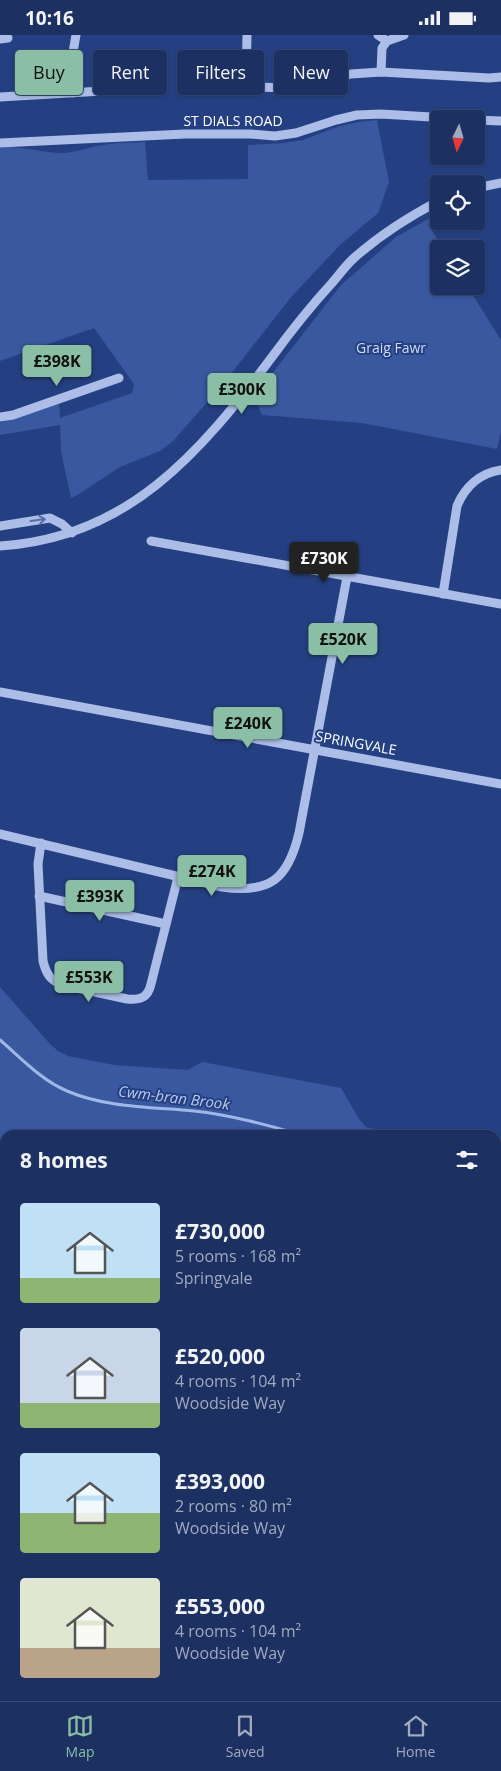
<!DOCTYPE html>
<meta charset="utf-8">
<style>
:root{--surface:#1c3062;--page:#293c6b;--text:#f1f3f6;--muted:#a0a9be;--line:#3a4b77;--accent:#8abfa5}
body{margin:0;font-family:"Open Sans",sans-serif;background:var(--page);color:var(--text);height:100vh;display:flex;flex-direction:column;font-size:19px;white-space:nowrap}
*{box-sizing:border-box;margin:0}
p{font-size:16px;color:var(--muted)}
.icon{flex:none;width:28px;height:28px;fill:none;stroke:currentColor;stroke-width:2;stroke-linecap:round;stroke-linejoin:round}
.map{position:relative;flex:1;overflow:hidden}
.drawer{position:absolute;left:0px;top:1095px;width:501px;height:571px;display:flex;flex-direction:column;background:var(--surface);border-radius:15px 15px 0 0;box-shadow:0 1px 4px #0004,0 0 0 1px var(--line)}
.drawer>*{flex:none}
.top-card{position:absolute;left:15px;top:15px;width:471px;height:45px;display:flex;gap:10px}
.needle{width:32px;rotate:185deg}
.controls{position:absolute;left:430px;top:75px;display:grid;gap:10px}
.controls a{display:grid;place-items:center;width:55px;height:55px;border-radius:5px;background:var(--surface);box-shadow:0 1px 4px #0004,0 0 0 1px var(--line);font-size:25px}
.price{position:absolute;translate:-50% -42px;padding:0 11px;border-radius:5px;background:var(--accent);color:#111;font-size:16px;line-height:32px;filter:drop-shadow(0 1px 2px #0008)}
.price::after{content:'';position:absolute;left:50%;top:30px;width:15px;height:11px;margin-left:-8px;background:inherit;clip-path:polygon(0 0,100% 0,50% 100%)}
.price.selected{background:#222;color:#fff}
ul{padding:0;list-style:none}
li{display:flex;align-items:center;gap:15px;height:125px;padding:0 20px}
li span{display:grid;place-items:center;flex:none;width:140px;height:100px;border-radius:5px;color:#555}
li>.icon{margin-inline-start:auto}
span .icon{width:60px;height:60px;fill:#fffc;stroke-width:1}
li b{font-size:21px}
h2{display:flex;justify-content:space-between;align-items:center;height:60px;padding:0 20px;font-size:21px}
.pill{padding:0 18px;border-radius:5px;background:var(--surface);box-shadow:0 1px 4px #0004,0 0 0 1px var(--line);font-size:18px;line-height:45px}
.pill.selected{background:var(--accent);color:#111}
.status{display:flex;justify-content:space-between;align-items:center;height:35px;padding:0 25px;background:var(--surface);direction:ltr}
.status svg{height:14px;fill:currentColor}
.tabs{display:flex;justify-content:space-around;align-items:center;height:70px;border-top:1px solid var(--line);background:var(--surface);font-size:14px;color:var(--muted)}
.tabs a{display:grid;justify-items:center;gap:2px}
.tabs .selected{color:var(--accent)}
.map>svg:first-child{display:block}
.green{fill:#39589f}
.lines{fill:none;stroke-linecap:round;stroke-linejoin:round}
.stream{stroke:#a0b8e8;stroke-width:3}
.minor{stroke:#acbee7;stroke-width:9}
.oneway{stroke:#546ca5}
.labels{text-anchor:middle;stroke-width:4;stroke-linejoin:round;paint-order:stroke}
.street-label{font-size:14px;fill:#fff;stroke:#254082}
.park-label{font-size:14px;fill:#d0dbf6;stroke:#254082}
.water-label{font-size:15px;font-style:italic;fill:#b8c9ef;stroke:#254082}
</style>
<div class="status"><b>10:16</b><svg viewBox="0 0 49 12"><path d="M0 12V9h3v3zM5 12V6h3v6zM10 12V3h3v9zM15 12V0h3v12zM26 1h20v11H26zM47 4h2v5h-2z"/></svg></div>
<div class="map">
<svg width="501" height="1666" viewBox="0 0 501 1666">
<rect width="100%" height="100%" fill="#254082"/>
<!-- green -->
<g class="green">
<path d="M377,85L389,147L378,178L340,210L292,261L219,354L172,407L160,416L120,432L79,459L71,463L61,416L60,390L0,400V388L59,366L60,383L132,358L134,349L94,293L0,326V113C21,110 40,118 61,118C77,118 94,110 110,109C122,107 133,108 145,107L148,145L248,144V110L284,108L303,105L340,91L358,87Z"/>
<polygon points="439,178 439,186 451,186 431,194 443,214 439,214 439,251 467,251 501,305 501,397 497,414 362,388 262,380 254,362 341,250 396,202"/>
<polygon points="0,952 50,1009 58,1016 68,1021 114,1030 188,1035 202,1027 341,1053 359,1084 366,1092 403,1100 5,1100 5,1261 0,1258"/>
<polygon points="496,1175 501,1181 501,1620 496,1616"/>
</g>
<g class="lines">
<!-- stream -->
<g class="stream">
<path d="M0,1005C21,1023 41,1045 67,1056C107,1073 152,1072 194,1076C231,1080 267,1090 302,1100"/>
<polyline points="496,1305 501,1315"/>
</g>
<!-- minor -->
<g class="minor">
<polyline points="378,0 387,6 404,0"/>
<polyline points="0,4 8,3"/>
<polyline points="136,35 137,53"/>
<polyline points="381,37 382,13 387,6"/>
<polyline points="225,51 291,53 309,51 351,39 381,37 489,43 501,42"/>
<polyline points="246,51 247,0"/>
<polyline points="73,58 72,23 76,0"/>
<polyline points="0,62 154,53"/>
<polyline points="476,85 501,86"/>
<polyline points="0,108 185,99 251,99 275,101 296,98 336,85 357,80 381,79 464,84"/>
<polyline points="476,153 501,148"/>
<polyline points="0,382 13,380 119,343"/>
<polyline points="0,491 50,483 62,489 72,498"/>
<polyline points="151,506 501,569"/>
<path d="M0,511C128,503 200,418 272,322C291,296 310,272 332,248C339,240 346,230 354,223C380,200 408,182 439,166"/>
<path d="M443,559L457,471C465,452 480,438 501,435"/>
<polyline points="0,657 501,749"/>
<path d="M0,799L222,852C270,859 288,844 299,798L347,542"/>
<path d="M41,808L38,829L43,926C46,939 51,946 63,950L127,964C140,965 148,963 151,949L178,842"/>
<polyline points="39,861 166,889"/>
<polyline points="0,1399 5,1412"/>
<polyline points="0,1526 5,1524"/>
<polyline points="496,1622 501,1627"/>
<polyline points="0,1653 5,1658"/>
<polyline points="152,1661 158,1666"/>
<polyline points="399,1661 403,1666"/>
</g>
</g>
<!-- one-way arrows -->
<defs><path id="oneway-shaft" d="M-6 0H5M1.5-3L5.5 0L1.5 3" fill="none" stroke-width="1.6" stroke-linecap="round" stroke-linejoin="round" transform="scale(1.25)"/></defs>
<use class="oneway" href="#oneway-shaft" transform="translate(38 485) rotate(-8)"/>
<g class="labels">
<!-- street labels -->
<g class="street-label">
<text x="233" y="91">ST DIALS ROAD</text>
<text transform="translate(356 708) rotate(10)" y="5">SPRINGVALE</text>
</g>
<!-- park labels -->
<g class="park-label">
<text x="391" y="318">Graig Fawr</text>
</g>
<!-- water labels -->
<g class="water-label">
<text transform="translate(174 1063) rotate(7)" y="5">Cwm-bran Brook</text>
</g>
</g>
</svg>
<div class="controls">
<a><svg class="needle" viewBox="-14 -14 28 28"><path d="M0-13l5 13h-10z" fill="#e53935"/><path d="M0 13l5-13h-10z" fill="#a0a9be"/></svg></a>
<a><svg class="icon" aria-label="locate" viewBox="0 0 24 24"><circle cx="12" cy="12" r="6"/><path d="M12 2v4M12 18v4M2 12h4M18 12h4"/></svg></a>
<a><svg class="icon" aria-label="layers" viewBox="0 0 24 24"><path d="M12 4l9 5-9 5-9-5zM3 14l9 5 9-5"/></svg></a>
</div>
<b class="price" style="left:57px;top:352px">£398K</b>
<b class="price" style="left:242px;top:380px">£300K</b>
<b class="price selected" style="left:324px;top:549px">£730K</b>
<b class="price" style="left:343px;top:630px">£520K</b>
<b class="price" style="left:248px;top:714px">£240K</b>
<b class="price" style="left:212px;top:862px">£274K</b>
<b class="price" style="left:100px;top:887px">£393K</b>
<b class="price" style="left:89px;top:968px">£553K</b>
<div class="top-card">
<a class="pill selected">Buy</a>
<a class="pill">Rent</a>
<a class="pill">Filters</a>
<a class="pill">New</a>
</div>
<section class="drawer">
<h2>8 homes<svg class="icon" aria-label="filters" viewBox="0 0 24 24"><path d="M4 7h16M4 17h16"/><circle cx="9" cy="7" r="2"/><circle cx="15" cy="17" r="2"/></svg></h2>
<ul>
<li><span style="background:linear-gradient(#bfe0f5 75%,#8fb573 0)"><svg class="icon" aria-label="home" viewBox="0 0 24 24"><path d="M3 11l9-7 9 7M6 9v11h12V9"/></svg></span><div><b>£730,000</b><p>5 rooms · 168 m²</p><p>Springvale</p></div></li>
<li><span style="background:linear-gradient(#c9d6e8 75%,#8fb573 0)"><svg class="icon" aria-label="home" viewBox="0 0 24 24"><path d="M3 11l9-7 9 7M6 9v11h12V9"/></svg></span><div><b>£520,000</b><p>4 rooms · 104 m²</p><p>Woodside Way</p></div></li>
<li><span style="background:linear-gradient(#bfe0f5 60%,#8fb573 0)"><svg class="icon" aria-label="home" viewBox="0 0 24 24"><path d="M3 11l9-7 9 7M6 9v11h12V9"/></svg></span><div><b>£393,000</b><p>2 rooms · 80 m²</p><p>Woodside Way</p></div></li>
<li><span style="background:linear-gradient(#dfe7d0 70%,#b9a48a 0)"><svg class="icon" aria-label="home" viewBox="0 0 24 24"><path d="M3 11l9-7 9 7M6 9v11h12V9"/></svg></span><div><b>£553,000</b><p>4 rooms · 104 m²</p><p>Woodside Way</p></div></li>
</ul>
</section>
</div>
<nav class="tabs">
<a class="selected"><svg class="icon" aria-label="map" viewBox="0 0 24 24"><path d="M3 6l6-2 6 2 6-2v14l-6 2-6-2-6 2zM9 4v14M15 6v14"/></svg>Map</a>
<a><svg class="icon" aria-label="saved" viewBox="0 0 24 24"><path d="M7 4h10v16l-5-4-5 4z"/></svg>Saved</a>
<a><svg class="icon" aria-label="home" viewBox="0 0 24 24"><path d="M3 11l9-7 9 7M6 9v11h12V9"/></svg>Home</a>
</nav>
